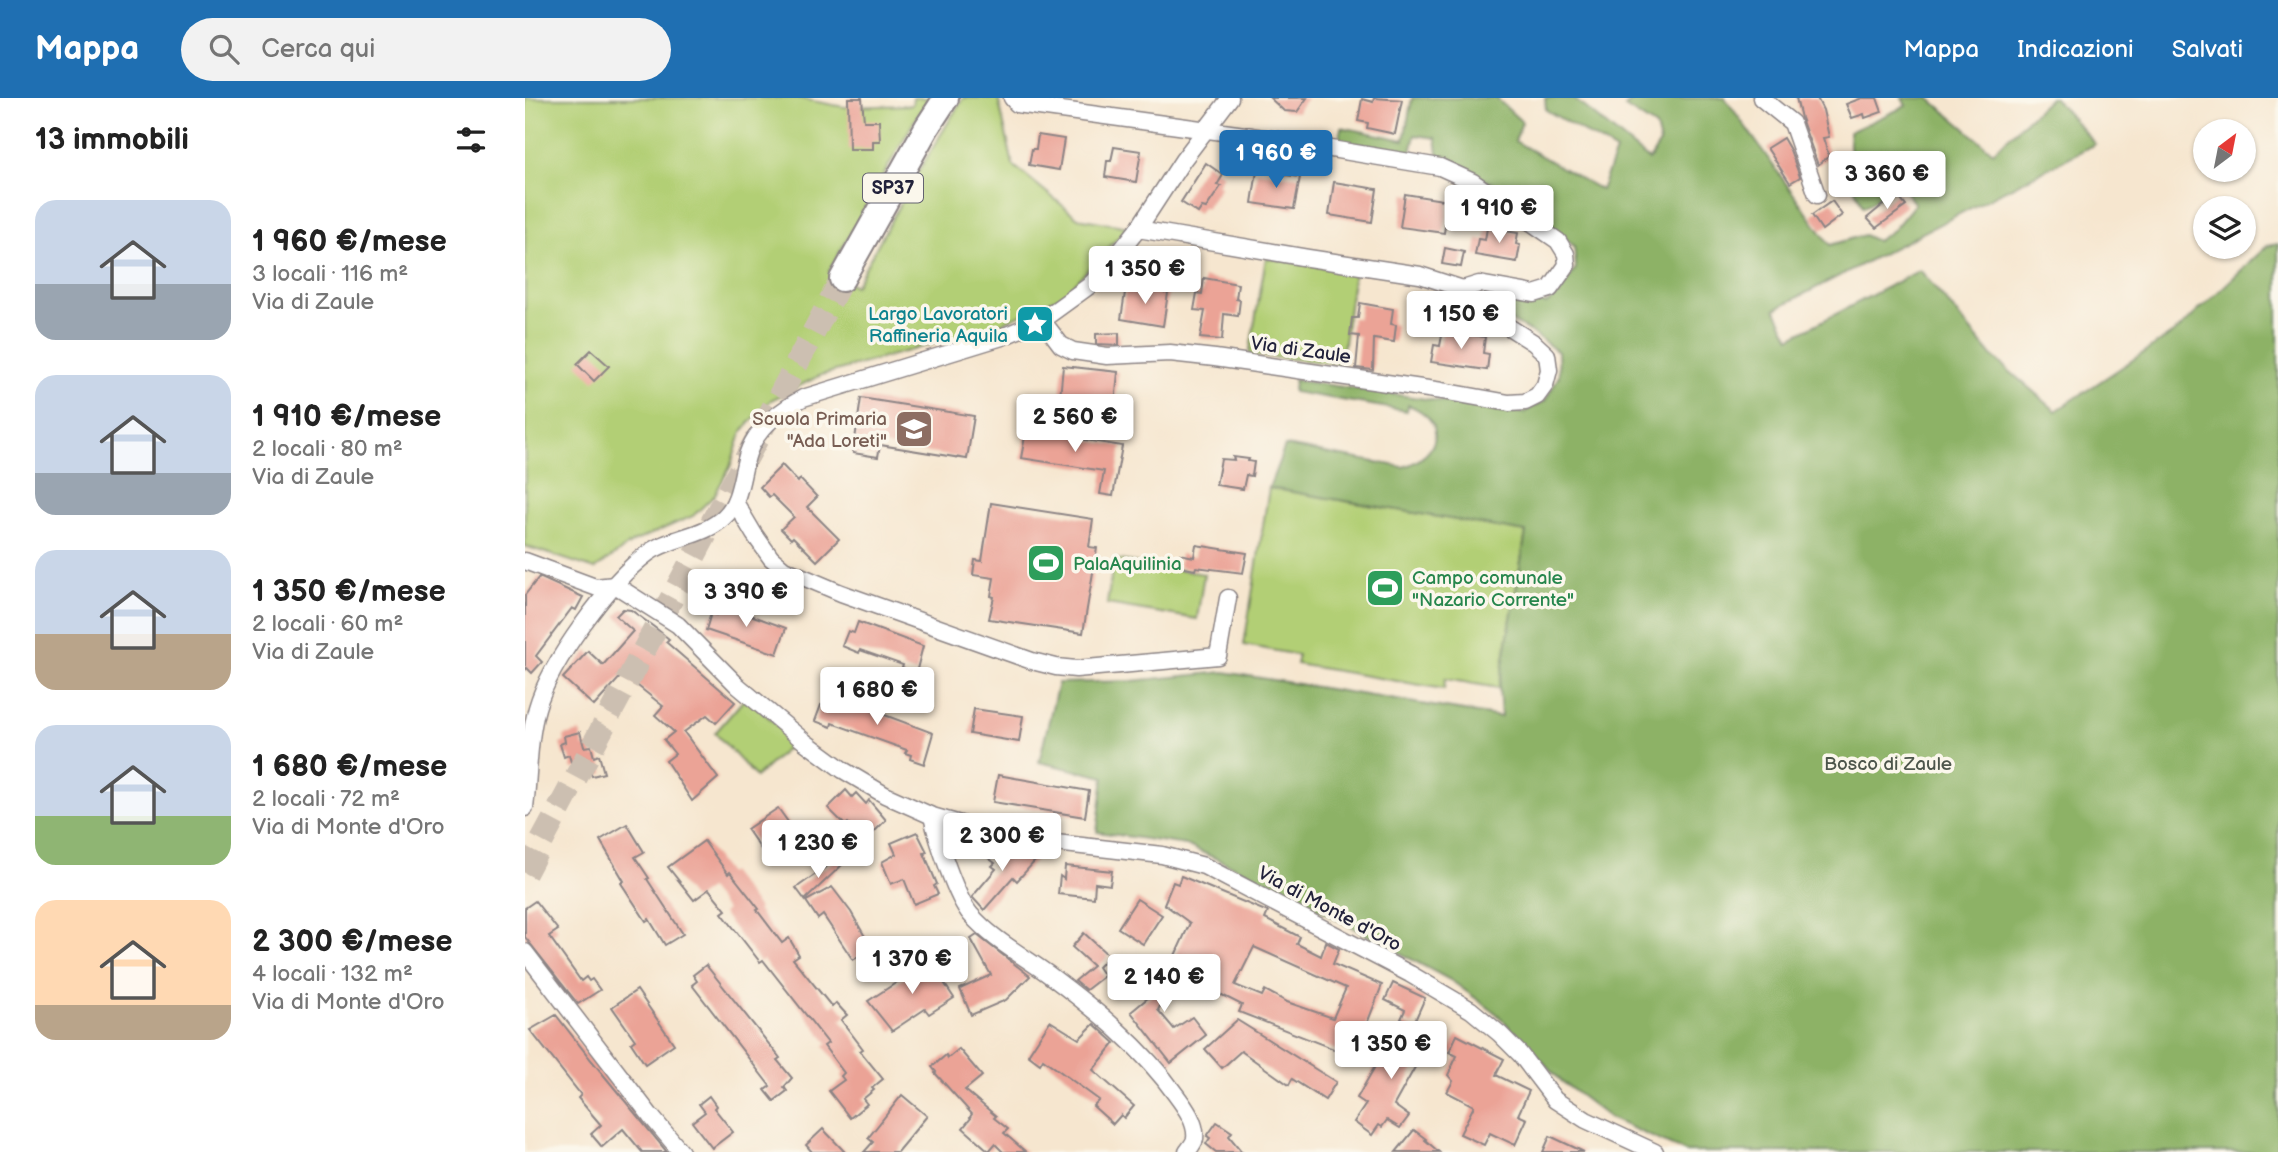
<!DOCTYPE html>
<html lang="it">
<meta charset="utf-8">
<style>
:root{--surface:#fff;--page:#f2f2f2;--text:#222;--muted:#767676;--accent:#1f6fb2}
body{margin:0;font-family:"Balsamiq Sans",sans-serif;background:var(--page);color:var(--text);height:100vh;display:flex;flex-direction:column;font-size:26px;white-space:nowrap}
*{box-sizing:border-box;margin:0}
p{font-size:23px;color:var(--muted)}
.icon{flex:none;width:38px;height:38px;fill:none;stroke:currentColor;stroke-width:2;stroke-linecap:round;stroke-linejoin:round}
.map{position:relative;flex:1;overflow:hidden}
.side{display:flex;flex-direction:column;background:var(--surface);width:525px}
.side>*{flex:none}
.needle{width:46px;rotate:32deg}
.fabs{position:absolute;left:1668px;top:21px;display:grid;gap:14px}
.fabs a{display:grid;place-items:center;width:63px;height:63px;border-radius:50%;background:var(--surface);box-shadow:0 2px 5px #0004;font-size:35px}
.price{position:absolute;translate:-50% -60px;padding:0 16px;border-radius:7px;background:#fff;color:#222;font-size:23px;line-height:46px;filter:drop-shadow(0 2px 4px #0008)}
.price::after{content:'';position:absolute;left:50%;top:42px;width:21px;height:16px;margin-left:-10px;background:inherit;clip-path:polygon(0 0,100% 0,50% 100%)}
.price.current{background:var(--accent);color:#fff}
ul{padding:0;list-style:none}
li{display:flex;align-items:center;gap:21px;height:175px;padding:0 35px}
li span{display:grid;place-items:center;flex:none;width:196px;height:140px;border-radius:21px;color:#555}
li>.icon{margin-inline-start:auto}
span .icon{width:84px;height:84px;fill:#fffc;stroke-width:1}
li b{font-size:30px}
h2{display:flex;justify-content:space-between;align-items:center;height:84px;padding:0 35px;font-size:30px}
header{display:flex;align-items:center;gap:42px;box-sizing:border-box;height:98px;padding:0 35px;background:var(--accent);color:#fff}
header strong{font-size:33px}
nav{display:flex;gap:38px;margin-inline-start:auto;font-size:24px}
.search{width:490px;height:63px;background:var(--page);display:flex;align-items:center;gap:18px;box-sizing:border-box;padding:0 24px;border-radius:38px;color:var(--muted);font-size:26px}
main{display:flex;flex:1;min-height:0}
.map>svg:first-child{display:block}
.green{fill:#b2cf75;stroke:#6a7858;stroke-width:2}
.forest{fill:#8db266;stroke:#586a50;stroke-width:2}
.building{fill:#eba396;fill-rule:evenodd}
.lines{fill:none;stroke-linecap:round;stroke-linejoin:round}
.primary-tunnel{stroke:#ccbfb1;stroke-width:24;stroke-dasharray:24 12;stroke-linecap:butt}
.minor-casing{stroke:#8c8485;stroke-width:19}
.primary-casing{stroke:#8c8485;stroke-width:28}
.minor{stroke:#fff;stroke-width:16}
.primary{stroke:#fff;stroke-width:24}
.labels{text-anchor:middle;stroke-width:7;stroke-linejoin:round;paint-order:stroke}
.shield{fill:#fbf7ec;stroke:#636270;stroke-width:2}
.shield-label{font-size:18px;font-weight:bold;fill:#22223b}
.culture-label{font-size:19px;fill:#0d838f;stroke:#fbf7ec;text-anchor:end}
.street-label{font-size:19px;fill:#22223b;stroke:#fbf7ec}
.education-label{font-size:19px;fill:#785e54;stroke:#fbf7ec;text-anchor:end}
.leisure-label{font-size:19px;fill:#27864d;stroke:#fbf7ec;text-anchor:start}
.park-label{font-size:19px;fill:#4d564c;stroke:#fbf7ec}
</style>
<header>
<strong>Mappa</strong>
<div class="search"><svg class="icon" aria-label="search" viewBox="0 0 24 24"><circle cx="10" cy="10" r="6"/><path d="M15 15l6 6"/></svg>Cerca qui</div>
<nav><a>Mappa</a><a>Indicazioni</a><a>Salvati</a></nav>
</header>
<main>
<section class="side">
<h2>13 immobili<svg class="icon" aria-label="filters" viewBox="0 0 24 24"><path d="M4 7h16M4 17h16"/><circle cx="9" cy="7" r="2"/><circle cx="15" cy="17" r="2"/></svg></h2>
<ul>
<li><span style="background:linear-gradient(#c9d6e8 60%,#9aa5b1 0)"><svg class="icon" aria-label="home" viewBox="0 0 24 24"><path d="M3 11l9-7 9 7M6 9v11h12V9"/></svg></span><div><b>1 960 €/mese</b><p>3 locali · 116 m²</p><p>Via di Zaule</p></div></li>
<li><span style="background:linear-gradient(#c9d6e8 70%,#9aa5b1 0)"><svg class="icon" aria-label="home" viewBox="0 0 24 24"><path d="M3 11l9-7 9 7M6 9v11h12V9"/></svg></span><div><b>1 910 €/mese</b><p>2 locali · 80 m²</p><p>Via di Zaule</p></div></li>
<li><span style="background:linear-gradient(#c9d6e8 60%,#b9a48a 0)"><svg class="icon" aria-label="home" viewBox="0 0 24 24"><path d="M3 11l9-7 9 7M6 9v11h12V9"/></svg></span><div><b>1 350 €/mese</b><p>2 locali · 60 m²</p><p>Via di Zaule</p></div></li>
<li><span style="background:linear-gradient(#c9d6e8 65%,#8fb573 0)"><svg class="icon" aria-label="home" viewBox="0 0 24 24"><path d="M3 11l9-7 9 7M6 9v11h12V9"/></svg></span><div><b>1 680 €/mese</b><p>2 locali · 72 m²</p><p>Via di Monte d'Oro</p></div></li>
<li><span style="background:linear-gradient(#ffd9b3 75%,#b9a48a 0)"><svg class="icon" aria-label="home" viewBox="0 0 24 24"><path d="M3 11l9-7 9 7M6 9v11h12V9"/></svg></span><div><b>2 300 €/mese</b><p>4 locali · 132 m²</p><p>Via di Monte d'Oro</p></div></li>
</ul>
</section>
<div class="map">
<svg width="1753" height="1054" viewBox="0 0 1753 1054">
<rect width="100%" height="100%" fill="#fbf7ec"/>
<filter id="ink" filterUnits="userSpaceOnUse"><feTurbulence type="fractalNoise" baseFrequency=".0143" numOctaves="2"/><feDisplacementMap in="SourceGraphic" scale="14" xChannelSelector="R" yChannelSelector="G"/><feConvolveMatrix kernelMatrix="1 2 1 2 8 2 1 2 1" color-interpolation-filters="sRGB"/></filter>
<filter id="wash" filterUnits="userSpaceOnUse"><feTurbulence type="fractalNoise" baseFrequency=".00686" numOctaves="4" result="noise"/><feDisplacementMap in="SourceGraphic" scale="28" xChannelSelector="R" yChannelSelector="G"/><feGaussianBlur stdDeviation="1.57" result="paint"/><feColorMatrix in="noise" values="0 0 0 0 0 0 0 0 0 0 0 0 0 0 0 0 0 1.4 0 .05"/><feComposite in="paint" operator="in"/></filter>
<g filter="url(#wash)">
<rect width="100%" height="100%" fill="#f6e6cf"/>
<!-- green -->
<g class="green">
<polygon points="0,0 272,0 319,9 387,7 388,0 406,0 392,18 304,173 330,188 387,84 438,0 473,0 488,67 553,120 603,129 539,197 466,230 296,277 246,302 217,333 205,369 189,398 168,418 108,444 70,471 0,448"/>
<polygon points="741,160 829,174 816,266 724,257"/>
<polygon points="744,390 1001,434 974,590 920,581 919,591 771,566 773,557 719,547"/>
<polygon points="589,461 679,476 672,521 582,506"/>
<polygon points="221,599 270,643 231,679 190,635"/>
</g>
<!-- forest -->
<path class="forest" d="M887,0H971L997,24L990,43L1076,92L1091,53L1021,12L1020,0H1048L1124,62L1135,45L1131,29L1100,9L1111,0H1200L1305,147L1339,137L1352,143L1369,131L1390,106L1375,87L1338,109L1328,87L1324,34L1381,8L1377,0H1404L1468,54L1525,0H1529L1570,46L1250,211L1265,240L1395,172L1468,259L1531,313L1654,231L1742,148L1753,146V1054H1161L1086,1021L1035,982L972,916L927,883L743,784L661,747L572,734L579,679L514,664L533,585L606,583L699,574L976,619L974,590L1001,434L744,390L760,348L878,369C915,358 924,322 883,307L882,313L768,294L769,282L998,315L1020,303L1034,278L1033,254L1012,238L962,208L958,197L1021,206L1034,197L1051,170L1049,148L1017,121L1026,103L1004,91L998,102L971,87L914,62L911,40L890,37L886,55L814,43L816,29L879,42Z"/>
<g id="blocks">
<!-- building -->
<g class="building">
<polygon points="323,0 337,0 339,23 354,23 355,43 348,43 348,51 324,51"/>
<polygon points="745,0 782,0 772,14 759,13"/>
<polygon points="849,0 877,2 870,36 842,30 843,25 833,23 837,1 848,4"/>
<polygon points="1271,0 1292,0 1298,12 1304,39 1298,40 1304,58 1293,67 1276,20"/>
<polygon points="1337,0 1352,0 1357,14 1340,20 1339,16 1327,20 1321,6"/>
<polygon points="513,37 539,41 534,72 504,67 507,51 511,51"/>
<polygon points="1258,40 1265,52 1275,79 1265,85 1242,50"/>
<polygon points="589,49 616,53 611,84 580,79 582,63 586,63"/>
<polygon points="681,65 698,77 692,87 696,88 681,110 677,109 673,115 656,104"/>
<polygon points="732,73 775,79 769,111 727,105"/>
<polygon points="809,84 852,91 847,124 804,117"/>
<polygon points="880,96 924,103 919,135 875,129"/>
<polygon points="1371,96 1381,108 1351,130 1342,120"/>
<polygon points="1307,103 1317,117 1297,132 1287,117"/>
<polygon points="962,130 993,135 991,146 995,147 992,164 950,157 953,141 960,142"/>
<polygon points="920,150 939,154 936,169 917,166"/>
<polygon points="679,180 713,186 711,201 715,202 713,218 699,216 697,242 675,240 680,213 669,212 672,195 677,196"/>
<polygon points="601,188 643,195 638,228 596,221"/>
<polygon points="835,205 868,211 866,226 871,227 869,244 849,241 848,272 831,270 834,238 825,237 827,220 833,220"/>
<polygon points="918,232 960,239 958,255 964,256 962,272 906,264 909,247 915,248"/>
<polygon points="594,235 594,247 571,246 571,236"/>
<polygon points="66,252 84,268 69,283 52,266"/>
<polygon points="538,268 593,274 590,306 535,300"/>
<polygon points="336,300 449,318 442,361 355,347 353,359 328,355"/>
<polygon points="521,330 560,337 560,342 597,348 588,398 575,396 579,373 496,360 501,333 520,335"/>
<polygon points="708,359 724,361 723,363 729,364 727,378 721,377 718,391 691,387 696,361 709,362"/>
<polygon points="257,367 273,384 275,381 292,399 282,409 314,441 292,463 268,439 266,441 256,431 269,419 247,397 244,399 235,389"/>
<polygon points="466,405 568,421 564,449 572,450 558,535 464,521 469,499 466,498 469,480 448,477 450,462 457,463"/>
<polygon points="671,447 722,455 718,475 671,469 670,472 654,469 655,456 669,459"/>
<polygon points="14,479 58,499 51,512 47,510 11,558 17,564 7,575 2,570 0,572 0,497"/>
<polygon points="195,506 261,530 252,556 181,532 186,515 191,517"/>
<polygon points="98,511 106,512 133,532 144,541 141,544 210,604 191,625 182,617 159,634 193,680 167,703 141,663 150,656 139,642 149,634 130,617 138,608 98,576 69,608 38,580 63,553 78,567 108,533 91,518"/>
<polygon points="333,524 398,548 391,575 377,570 378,567 335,552 334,555 317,548 323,533 329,535"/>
<polygon points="306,597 408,635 399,666 385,661 386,657 380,655 382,652 307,625 306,629 290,623 296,607 302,609"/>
<polygon points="449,611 498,618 494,644 445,636"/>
<polygon points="55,634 59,649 66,648 69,659 74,657 79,675 67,678 63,667 48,671 44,657 39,659 35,646 40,644 39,638"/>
<polygon points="473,677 564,693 560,719 468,704"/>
<polygon points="321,692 327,699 331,695 341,706 344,702 361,722 340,743 323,725 320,727 303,710"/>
<polygon points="253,710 271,735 240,757 222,731"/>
<polygon points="102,726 119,754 110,759 124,780 122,781 158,836 140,847 124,821 121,823 96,785 99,783 75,742"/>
<polygon points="392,734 402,754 399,755 412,786 409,788 413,796 389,806 379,781 366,786 357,764 371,756 366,745"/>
<polygon points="179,743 203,776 205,774 234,811 232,812 257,845 264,840 274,857 268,861 307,909 311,905 322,917 316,922 338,951 335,953 358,981 347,990 349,992 338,1001 342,1006 325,1020 304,993 319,982 316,978 319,975 299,948 303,945 238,862 235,864 197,815 201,812 184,791 169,802 143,769"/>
<polygon points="473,746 490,757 495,751 511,762 492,783 488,779 459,812 447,799 471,771 467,768 470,765 462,759"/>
<polygon points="312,761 317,767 280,802 271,790"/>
<polygon points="540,768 587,773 585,787 570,785 569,800 533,796 535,778 539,781"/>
<path d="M656,778L743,814L740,821L775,839L772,846L796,858L801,844L814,851L808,866L857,887L829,959L714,914L717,907L679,888L683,881L647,864L665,825L639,806L648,784L653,786ZM729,849L821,890L808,920L762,904L740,892L737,898L710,887Z"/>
<polygon points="307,789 326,814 347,851 328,862 298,817 293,821 281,803"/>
<polygon points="612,801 637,817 618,846 593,830"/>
<polygon points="10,803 33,832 24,838 56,883 61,879 64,883 67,881 75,892 53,906 0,839 0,810"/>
<polygon points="559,835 584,858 573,869 579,878 561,892 550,883 568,868 547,849"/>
<polygon points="452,837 505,878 481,902 446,917 435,891 466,877 446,841"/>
<polygon points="626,859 653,872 633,912 649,931 667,919 681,937 646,965 606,914 630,894 613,886"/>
<polygon points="393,863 399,873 408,868 429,900 404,916 400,911 367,933 343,903 380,879 377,873"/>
<polygon points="181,867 255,960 252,962 267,980 259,989 262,993 249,1003 240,992 245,988 167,887 172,883 168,877"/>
<polygon points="868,885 900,900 888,927 876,921 880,912 860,902"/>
<polygon points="112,892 149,946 120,966 106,945 110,942 87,909"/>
<polygon points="31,917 67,963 142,1054 117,1054 98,1031 77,1049 66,1036 76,1027 53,1000 56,997 5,932"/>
<polygon points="712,922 811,984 800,1002 767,981 764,987 716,953 697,970 680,951"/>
<polygon points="525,923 554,941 569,926 590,945 568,972 609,1008 599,1020 596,1017 588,1026 568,1008 574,1002 518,961 515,966 503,957"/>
<polygon points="879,926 909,941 902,955 899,953 869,1007 884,1018 875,1030 862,1022 857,1029 854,1027 847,1037 829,1024 841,1006 832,1000 856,958 862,961"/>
<polygon points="932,937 979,961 971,977 1004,993 993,1017 1002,1021 990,1047 965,1035 959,1047 935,1036 949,1008 922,994 928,983 923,977 932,958 924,954"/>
<polygon points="434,951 457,978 440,992 471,1018 469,1020 483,1031 479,1035 501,1054 478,1054 470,1046 464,1053 438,1030 446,1020 445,1019 447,1016 410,975 411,974 407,969 421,957 423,960"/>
<polygon points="377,997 402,1018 372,1054 339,1054 348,1044 343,1040"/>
<polygon points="184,998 191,1008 189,1010 208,1034 187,1050 167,1024 180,1014 174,1006"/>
<polygon points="692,1024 707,1034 704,1038 717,1054 691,1054 681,1046 685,1040 682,1038"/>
<polygon points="298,1031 320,1054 287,1054 281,1047"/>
<polygon points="889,1032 901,1041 900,1042 914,1054 871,1054"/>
<polygon points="1025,1038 1059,1054 1018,1054"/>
</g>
</g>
</g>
<g filter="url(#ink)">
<use href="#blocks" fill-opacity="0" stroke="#8c8485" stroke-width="2"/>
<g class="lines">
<!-- primary-tunnel -->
<polyline class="primary-tunnel" points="0,775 317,181"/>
<defs>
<g id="minor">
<polyline points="487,0 492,6 727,38 915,69 948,84 1033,143 1041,156 1042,167 1025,191 1009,196 954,186 938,191"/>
<polyline points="1236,0 1267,25 1292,97"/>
<polyline points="517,222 536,247 548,253 582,258 645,255 690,260 917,293 984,305 1000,304 1012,298 1020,287 1024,272 1022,257 1009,245 946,205 938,191 895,177 783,160 613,131"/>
<polyline points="210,404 229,436 246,460 259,471 316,495 507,563 531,569 551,571 693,558 703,500"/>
<polyline points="0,463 70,489 90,487"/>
<polyline points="90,487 153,527 213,588 280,644 318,672 360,697 407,718 456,732 504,742 637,757 679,768 885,876 946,912 975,936 995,956 1030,1002 1061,1022 1130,1054"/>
<path d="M0,710C4,677 3,642 12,610C25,564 85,483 123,455C145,439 179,439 199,419C216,404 216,375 223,355C232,329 256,312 278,300L477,239L517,222L564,188L590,160L613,131L658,62L705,0"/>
<path d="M407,718C412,741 431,800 446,817C467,841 497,857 523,876C570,911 617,949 651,997C660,1009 672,1025 670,1041C669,1045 665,1050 662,1054"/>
<polyline points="0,854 125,1017 156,1054"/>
</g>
<polyline id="primary" points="317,181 402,29 421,0"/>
</defs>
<!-- minor casing -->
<use href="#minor" class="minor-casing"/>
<!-- primary casing -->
<use href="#primary" class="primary-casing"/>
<!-- minor -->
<use href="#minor" class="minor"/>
<!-- primary -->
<use href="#primary" class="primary"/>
</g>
</g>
<!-- icons -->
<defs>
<symbol id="sight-square" viewBox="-11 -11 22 22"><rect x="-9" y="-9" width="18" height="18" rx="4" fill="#0f9aa8" stroke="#fbf7ec"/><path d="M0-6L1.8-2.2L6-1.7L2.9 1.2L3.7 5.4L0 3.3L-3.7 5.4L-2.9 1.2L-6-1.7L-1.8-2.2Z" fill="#fff"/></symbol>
<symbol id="school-square" viewBox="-11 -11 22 22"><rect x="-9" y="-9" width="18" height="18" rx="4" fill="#8d6e63" stroke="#fbf7ec"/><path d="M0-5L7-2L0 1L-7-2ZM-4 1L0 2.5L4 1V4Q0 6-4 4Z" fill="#fff"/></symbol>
<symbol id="stadium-square" viewBox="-11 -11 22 22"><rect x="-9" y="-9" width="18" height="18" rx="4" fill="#2e9e5b" stroke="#fbf7ec"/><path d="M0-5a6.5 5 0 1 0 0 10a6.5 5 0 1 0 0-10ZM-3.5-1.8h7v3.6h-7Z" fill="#fff"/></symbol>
</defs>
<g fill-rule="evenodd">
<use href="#sight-square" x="488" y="204" width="44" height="44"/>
<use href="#school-square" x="367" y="309" width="44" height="44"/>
<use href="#stadium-square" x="499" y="443" width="44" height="44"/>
<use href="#stadium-square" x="838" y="468" width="44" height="44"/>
</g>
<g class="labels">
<!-- shield labels -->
<rect class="shield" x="338" y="75.5" width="60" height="29" rx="5"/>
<g class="shield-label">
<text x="368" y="96">SP37</text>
</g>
<!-- culture labels -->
<g class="culture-label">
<text x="483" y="222">Largo Lavoratori<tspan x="483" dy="22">Raffineria Aquila</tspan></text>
</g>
<!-- street labels -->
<g class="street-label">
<text transform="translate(776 251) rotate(8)" y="7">Via di Zaule</text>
<text transform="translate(805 810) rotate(28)" y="7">Via di Monte d'Oro</text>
</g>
<!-- education labels -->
<g class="education-label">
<text x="362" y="327">Scuola Primaria<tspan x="362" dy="22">"Ada Loreti"</tspan></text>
</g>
<!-- leisure labels -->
<g class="leisure-label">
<text x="548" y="472">PalaAquilinia</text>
<text x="887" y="486">Campo comunale<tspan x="887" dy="22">"Nazario Corrente"</tspan></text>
</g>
<!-- park labels -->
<g class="park-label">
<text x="1363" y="672">Bosco di Zaule</text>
</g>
</g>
</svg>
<div class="fabs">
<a><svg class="needle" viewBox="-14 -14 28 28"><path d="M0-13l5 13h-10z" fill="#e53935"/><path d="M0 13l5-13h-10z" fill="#767676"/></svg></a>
<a><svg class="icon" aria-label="layers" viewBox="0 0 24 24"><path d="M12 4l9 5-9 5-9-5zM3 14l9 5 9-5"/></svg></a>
</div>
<b class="price current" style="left:751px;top:92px">1 960 €</b>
<b class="price" style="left:1362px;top:113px">3 360 €</b>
<b class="price" style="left:974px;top:147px">1 910 €</b>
<b class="price" style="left:620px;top:208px">1 350 €</b>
<b class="price" style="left:936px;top:253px">1 150 €</b>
<b class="price" style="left:550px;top:356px">2 560 €</b>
<b class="price" style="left:221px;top:531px">3 390 €</b>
<b class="price" style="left:352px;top:629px">1 680 €</b>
<b class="price" style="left:477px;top:775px">2 300 €</b>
<b class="price" style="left:293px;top:782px">1 230 €</b>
<b class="price" style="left:387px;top:898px">1 370 €</b>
<b class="price" style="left:639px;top:916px">2 140 €</b>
<b class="price" style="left:866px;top:983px">1 350 €</b>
</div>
</main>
